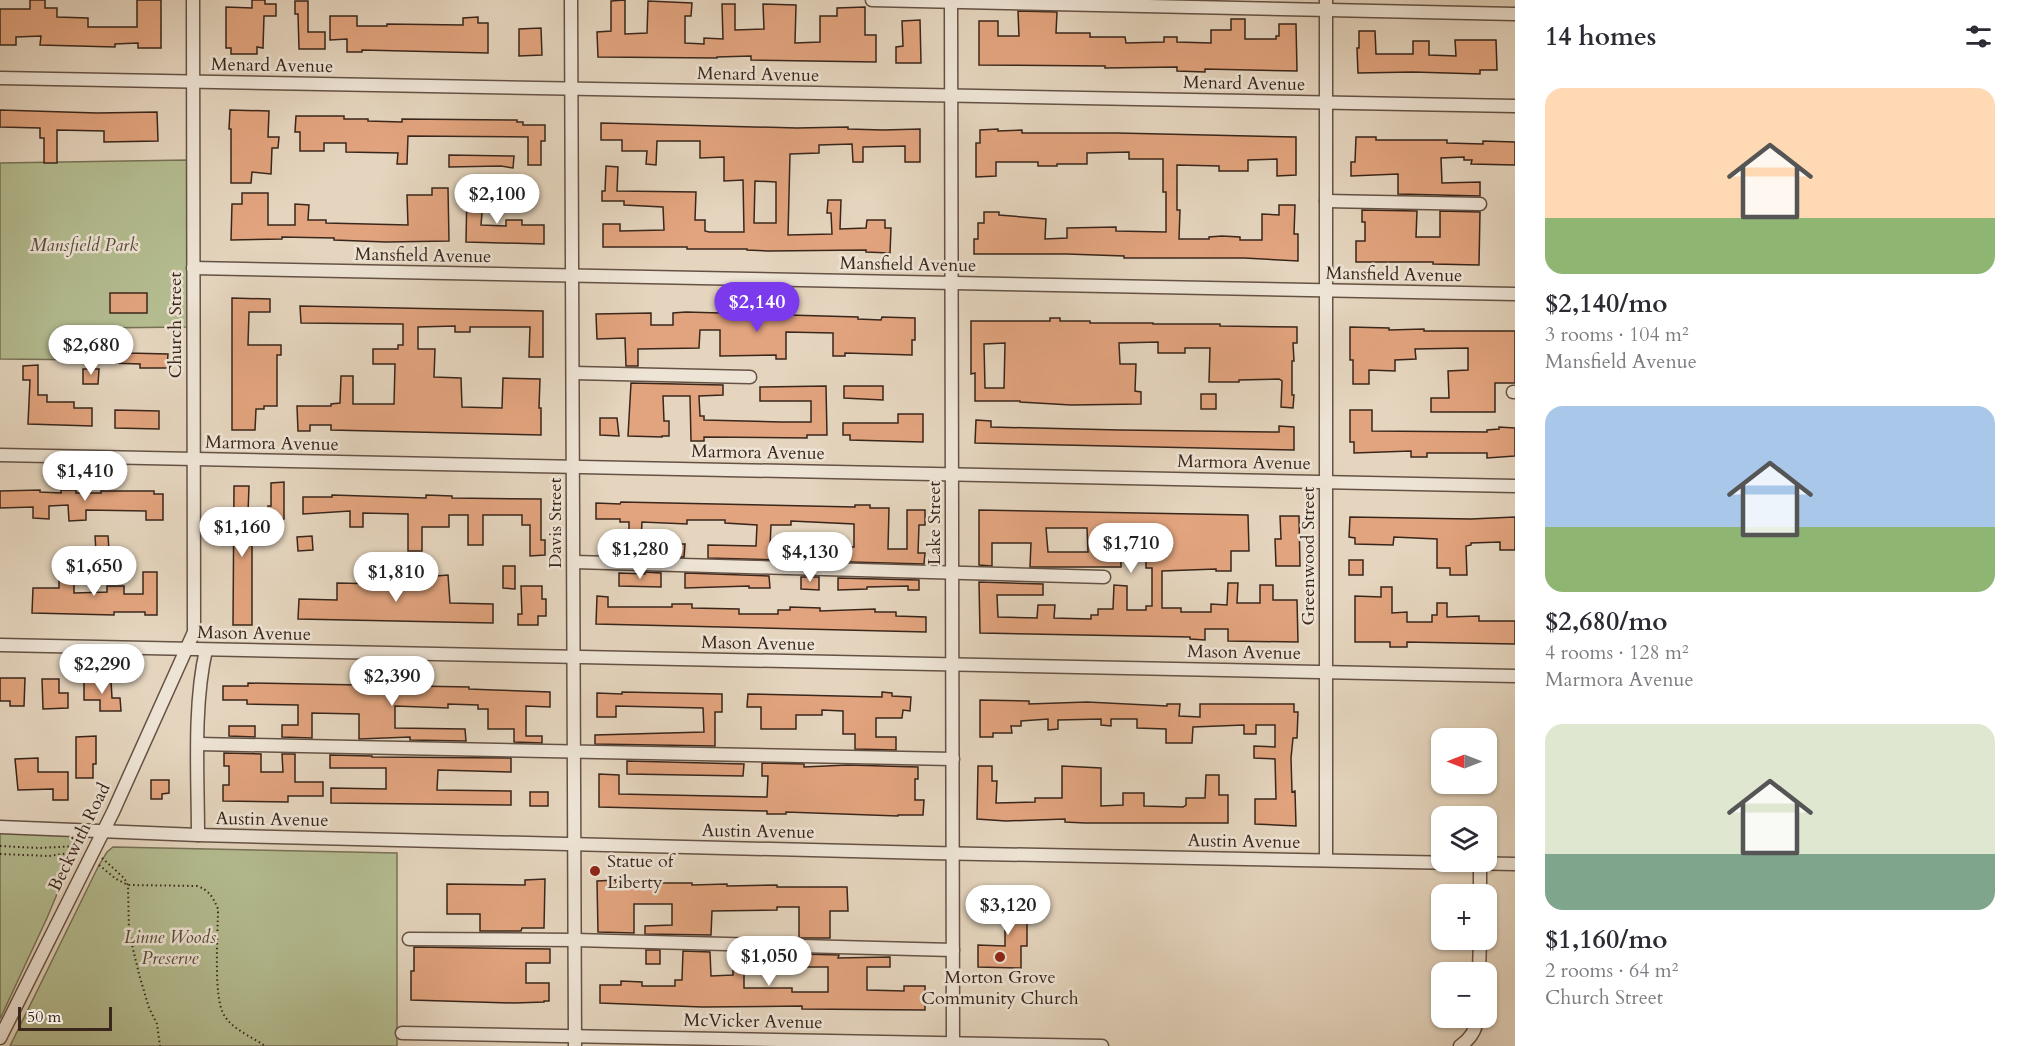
<!DOCTYPE html>
<meta charset="utf-8">
<style>
:root{--surface:#fff;--page:#f2f2f3;--text:#2b2b33;--muted:#7c7c81;--accent:#7c3aed}
body{margin:0;font-family:Cardo,serif;background:var(--page);color:var(--text);height:100vh;display:flex;flex-direction:column;font-size:22px;white-space:nowrap}
*{box-sizing:border-box;margin:0}
p{font-size:20px;color:var(--muted)}
.icon{flex:none;width:33px;height:33px;fill:none;stroke:currentColor;stroke-width:2;stroke-linecap:round;stroke-linejoin:round}
.map{position:relative;flex:1;overflow:hidden}
.drawer{display:flex;flex-direction:column;background:var(--surface);width:510px}
.drawer>*{flex:none}
.needle{width:39px;rotate:270deg}
.controls{position:absolute;left:1431px;top:728px;display:grid;gap:12px}
.controls a{display:grid;place-items:center;width:66px;height:66px;border-radius:12px;background:var(--surface);box-shadow:0 2px 4px #0004;font-size:30px}
.scale{position:absolute;left:18px;bottom:15px;width:94px;box-sizing:border-box;padding-left:6px;border:3px solid #3a261b;border-top:0;font-size:16px;line-height:21px;white-space:nowrap;color:#3a261b;-webkit-text-stroke:4px #eee4d5;paint-order:stroke}
.price{position:absolute;translate:-50% -51px;padding:0 14px;border-radius:21px;background:#fff;color:#222;font-size:20px;line-height:39px;filter:drop-shadow(0 2px 3px #0008)}
.price::after{content:'';position:absolute;left:50%;top:36px;width:18px;height:14px;margin-left:-9px;background:inherit;clip-path:polygon(0 0,100% 0,50% 100%)}
.price.on{background:var(--accent);color:#fff}
ul{padding:0;list-style:none}
li{display:grid;align-content:center;gap:12px;height:318px;padding:0 30px}
li span{display:grid;place-items:center;height:186px;border-radius:18px;color:#555}
li>.icon{margin-inline-start:auto}
span .icon{width:108px;height:108px;fill:#fffc;stroke-width:1}
li b{font-size:26px}
h2{display:flex;justify-content:space-between;align-items:center;height:72px;padding:0 30px;font-size:26px}
main{display:flex;flex:1;min-height:0}
.map>svg:first-child{display:block}
.green{fill:#b4bd91;stroke:#777256;stroke-width:1.5}
.building{fill:#e2a47e;stroke:#3a261b;stroke-width:1.5;fill-rule:evenodd}
.lines{fill:none;stroke-linecap:round;stroke-linejoin:round}
.minor-casing{stroke:#655244;stroke-width:15}
.path{stroke:#3a261b;stroke-width:2;stroke-dasharray:1.5 3;stroke-linecap:butt}
.minor{stroke:#eee4d5;stroke-width:12}
.poi-dot{fill:#8f2418;stroke:#eee4d5;stroke-width:2}
.labels{text-anchor:middle;stroke-width:5;stroke-linejoin:round;paint-order:stroke}
.street-label{font-size:18px;fill:#3a261b;stroke:#eee4d5}
.park-label{font-size:18px;font-style:italic;fill:#584c38;stroke:#eee4d5}
.poi-label{font-size:18px;fill:#3a261b;stroke:#eee4d5;text-anchor:start}
</style>
<main>
<div class="map">
<svg width="1515" height="1046" viewBox="0 0 1515 1046">
<rect width="100%" height="100%" fill="#e5d5be"/>
<filter id="stains"><feTurbulence type="fractalNoise" baseFrequency=".00333" numOctaves="4"/><feColorMatrix values="0 0 0 0 .2 0 0 0 0 .09 0 0 0 0 .02 0 0 0 .5 -.17"/></filter>
<radialGradient id="worn" r=".72"><stop offset=".6" stop-color="#630" stop-opacity="0"/><stop offset="1" stop-color="#630" stop-opacity=".3"/></radialGradient>
<!-- green -->
<g class="green">
<polygon points="187,160 188,327 99,328 98,360 0,359 0,163"/>
<polygon points="0,832 69,835 78,844 47,918 0,1019"/>
<polygon points="113,847 397,853 397,1046 10,1046 99,865 107,852"/>
</g>
<!-- building -->
<g class="building">
<polygon points="30,0 45,0 45,8 57,8 57,17 88,18 88,27 137,27 137,0 161,0 161,48 138,48 138,43 115,44 115,47 40,45 41,36 16,37 16,45 0,45 0,9 30,9"/>
<polygon points="252,0 265,0 265,4 276,4 276,16 264,16 263,48 257,47 257,54 231,54 231,48 226,48 226,7 252,8"/>
<polygon points="625,0 625,34 647,33 648,1 692,3 691,16 685,16 685,43 704,44 704,38 723,39 722,4 735,4 735,30 764,29 763,4 796,5 795,43 820,42 820,16 837,16 837,8 865,7 865,35 876,35 876,62 751,60 751,56 717,57 717,58 598,57 597,32 611,31 611,1"/>
<polygon points="295,1 308,1 308,32 325,32 325,49 299,49 298,14 295,14"/>
<polygon points="1018,11 1057,12 1056,33 1090,33 1090,37 1125,37 1126,43 1164,42 1164,37 1177,37 1177,42 1211,43 1211,30 1231,30 1231,19 1245,19 1245,39 1276,39 1276,36 1279,36 1279,24 1296,24 1297,71 1205,69 1205,72 1177,71 1177,67 1105,68 1105,66 979,65 979,21 998,21 998,36 1019,36"/>
<polygon points="330,16 357,16 357,26 387,26 387,24 463,25 463,18 478,17 478,23 488,23 488,53 362,50 362,52 347,52 347,39 330,40"/>
<polygon points="920,20 921,63 896,63 896,47 903,46 902,21"/>
<polygon points="541,28 542,55 519,56 519,29"/>
<polygon points="1359,31 1375,31 1376,54 1413,54 1413,41 1429,41 1429,55 1456,56 1455,40 1496,40 1497,70 1480,70 1480,74 1413,72 1358,73 1357,48 1359,48"/>
<polygon points="0,110 97,113 157,112 158,141 104,142 104,131 57,130 57,163 44,163 44,138 40,138 40,128 0,127"/>
<polygon points="230,110 269,111 268,137 279,137 278,148 272,148 271,174 252,172 251,183 231,183 231,129 229,129"/>
<polygon points="296,116 344,116 344,119 368,119 368,121 402,122 402,119 517,120 517,122 523,122 523,125 545,125 545,141 541,141 541,165 528,165 528,137 408,136 407,164 397,164 398,153 346,152 346,143 324,143 324,151 300,151 300,132 295,132"/>
<path d="M601,123L797,128L848,127V129L883,130L920,129V162H905V146L863,147V162H853L852,144L819,145V153L790,154L788,235L832,234L831,213H827L828,200H841L840,229L866,228L867,220H885V228H891L890,253L866,252V250L768,251L747,250V249H687V247H603V224H620V231L664,230L663,207L624,205V201H602V191H605L606,166L618,167L617,191L696,192L695,220H705V231L709,232H744L743,180L724,181V157L700,158V141H657L656,165L646,164L647,151H622V140H601ZM755,181L776,182V223H754Z"/>
<polygon points="998,129 998,131 1022,130 1022,133 1117,133 1296,137 1296,175 1277,176 1277,159 1248,160 1248,171 1219,171 1219,166 1177,165 1177,210 1180,210 1179,239 1209,239 1209,237 1222,236 1240,237 1240,240 1262,240 1262,214 1279,215 1279,205 1295,205 1294,234 1298,234 1298,261 1244,258 1124,258 1124,256 1067,254 974,254 974,239 978,239 978,223 984,223 984,212 999,212 999,215 1046,219 1045,239 1067,238 1067,228 1116,227 1116,231 1166,232 1166,192 1163,192 1163,159 1129,159 1129,152 1087,153 1087,164 1057,164 1057,166 1038,166 1038,162 996,162 996,176 976,177 976,143 980,143 980,130"/>
<polygon points="1356,137 1376,137 1376,140 1447,140 1447,143 1483,144 1483,141 1515,142 1515,165 1471,164 1472,160 1464,160 1464,157 1441,158 1442,183 1480,182 1480,196 1398,194 1398,174 1351,176 1351,162 1355,162"/>
<polygon points="449,155 514,156 513,168 501,166 449,167"/>
<polygon points="467,187 484,188 481,225 506,226 506,220 522,220 522,225 544,225 544,244 466,242"/>
<polygon points="432,188 448,188 449,241 386,242 334,240 334,238 282,237 282,239 231,240 232,204 242,204 242,193 268,193 268,225 295,225 295,204 309,205 308,220 326,220 326,223 408,225 407,195 432,195"/>
<polygon points="1362,210 1417,211 1416,237 1440,237 1440,211 1480,212 1479,265 1433,264 1433,262 1356,262 1356,241 1365,241 1365,222 1362,222"/>
<rect x="110" y="293" width="37" height="20"/>
<polygon points="232,298 270,299 270,312 249,312 248,345 281,345 281,355 277,355 277,406 264,406 264,409 256,409 255,430 232,430"/>
<polygon points="300,306 543,311 543,357 529,357 530,327 470,327 470,332 455,332 455,326 418,327 418,349 435,349 434,377 461,378 462,407 502,408 503,378 540,379 539,408 541,408 541,435 331,430 331,425 310,425 310,431 298,431 297,406 331,406 331,404 340,403 341,376 353,376 353,404 394,404 395,364 373,364 373,349 398,349 398,345 403,345 403,324 301,323"/>
<polygon points="686,312 858,317 858,319 881,320 882,317 915,318 915,340 912,340 912,355 845,353 845,356 833,356 833,333 786,332 786,359 776,359 776,355 720,356 720,330 700,330 699,348 638,349 638,366 626,366 625,338 597,339 596,314 651,313 651,325 673,325 673,313"/>
<path d="M1050,318H1060V321H1090V323H1153V324H1220V326L1297,327V343H1293L1294,361H1292V395H1294L1293,408L1281,407L1282,381L1279,379L1239,380V382H1209L1210,348H1185V353H1158V342L1119,343L1120,364H1136L1135,391L1141,392V404L1071,405L1020,402V401H975V373L971,374V321H1050ZM1005,343L1004,388H985L984,344Z"/>
<polygon points="1350,327 1389,328 1389,330 1424,329 1424,331 1515,331 1515,383 1495,383 1495,412 1431,412 1431,398 1449,398 1448,371 1468,370 1468,348 1415,349 1416,359 1395,360 1395,371 1369,370 1369,384 1353,384 1353,360 1350,360"/>
<polygon points="110,349 128,350 128,353 168,354 167,368 140,368 140,364 110,363"/>
<polygon points="38,365 38,395 47,395 47,402 74,402 74,408 92,408 92,426 28,424 30,380 23,380 23,366"/>
<polygon points="83,369 99,369 98,384 83,384"/>
<polygon points="631,383 723,385 723,395 699,396 700,416 704,416 704,420 781,422 811,422 811,401 760,401 760,387 826,386 827,435 807,435 807,438 704,437 704,441 691,441 690,396 663,396 664,421 669,421 669,436 662,436 662,437 628,436"/>
<polygon points="844,386 883,386 883,400 844,398"/>
<rect x="1201" y="394" width="15" height="15"/>
<polygon points="115,410 159,411 159,429 115,428"/>
<polygon points="1350,410 1372,410 1372,431 1487,432 1487,430 1499,429 1499,427 1515,428 1515,456 1487,458 1487,453 1427,453 1427,457 1411,457 1411,451 1354,453 1354,442 1350,442"/>
<polygon points="898,414 923,414 923,442 850,440 850,435 843,435 843,423 898,423"/>
<polygon points="600,418 617,418 619,436 600,435"/>
<polygon points="976,420 991,421 991,427 1120,430 1279,432 1279,426 1294,427 1294,450 975,443"/>
<polygon points="284,482 284,519 268,519 268,506 271,506 271,483"/>
<polygon points="234,486 249,486 248,513 252,513 252,625 233,625"/>
<polygon points="40,490 40,492 61,493 61,490 76,490 76,493 101,493 101,491 154,491 154,494 163,494 163,520 146,520 146,511 86,510 86,520 69,521 68,505 49,506 49,519 33,518 33,507 0,508 0,491"/>
<polygon points="332,495 426,498 426,495 452,496 452,498 541,499 541,540 545,540 545,555 530,556 530,525 522,525 522,515 483,515 483,545 468,545 468,515 449,515 449,527 422,527 422,551 408,551 408,514 363,513 363,527 350,527 350,511 303,514 303,497 332,497"/>
<path d="M621,502L855,507V505H870V508H889L888,549H907V510H925V525H919L918,553H925L924,564L708,558V545L756,546L757,525L725,523V520H687V524L642,522L641,540H629V522H620V519H596V503L620,504ZM791,521L854,524V547H837V549L795,548V546H770L771,525H791Z"/>
<path d="M979,510L1248,515L1249,551H1231V571H1216V569L1162,571V608H1181V612H1211V604L1227,605L1228,583H1238L1237,603H1260V585H1273V600H1297L1298,642L1228,641V629H1205V640L1190,639V637L980,633L979,582L1043,584V595H997L998,617L1037,618L1038,605H1055L1054,618L1091,619V615H1098V609H1113L1114,585L1127,586V610H1146V606H1152V568H1146V553H1156V532L1127,533V541L1121,540V567H1030L1031,543H992V566L979,565ZM1046,528H1087L1088,552H1048Z"/>
<polygon points="1280,516 1299,516 1300,566 1276,566 1275,539 1281,539"/>
<polygon points="1350,517 1471,519 1515,517 1515,550 1500,550 1500,542 1471,543 1471,545 1466,546 1467,575 1450,575 1450,568 1437,568 1437,539 1394,537 1393,545 1355,544 1355,538 1349,537"/>
<polygon points="95,536 108,536 109,550 96,551"/>
<polygon points="312,536 313,550 298,551 297,537"/>
<polygon points="645,544 685,544 684,557 645,556"/>
<polygon points="59,560 74,560 74,593 107,592 107,586 124,586 124,594 143,594 143,572 157,572 157,615 145,615 145,612 114,612 114,615 32,613 33,588 59,588"/>
<rect x="1349" y="560" width="14" height="15"/>
<polygon points="503,566 515,566 515,589 503,588"/>
<polygon points="645,572 661,573 661,587 619,586 619,573 645,574"/>
<polygon points="685,573 769,576 770,588 749,588 749,586 685,588"/>
<polygon points="384,575 397,576 397,579 436,578 436,576 448,575 450,603 493,604 493,623 298,619 299,599 337,600 337,583 384,584"/>
<polygon points="801,577 819,577 819,590 801,589"/>
<polygon points="838,578 919,580 919,590 908,590 908,586 867,587 867,589 838,590"/>
<polygon points="521,586 542,586 542,599 546,599 546,616 538,616 538,625 518,625 518,614 522,614"/>
<polygon points="1381,587 1392,587 1392,613 1407,612 1407,622 1432,622 1432,615 1437,615 1437,603 1447,603 1447,617 1479,616 1479,621 1515,621 1515,644 1407,642 1407,647 1390,647 1390,642 1355,642 1355,596 1381,597"/>
<polygon points="597,596 608,597 608,607 672,607 672,604 692,604 692,608 739,609 739,614 778,614 778,610 790,610 790,607 820,608 820,611 875,609 875,612 896,612 896,616 926,617 926,632 596,624"/>
<polygon points="0,678 25,678 24,706 10,706 10,701 0,701"/>
<polygon points="42,679 59,679 59,693 68,693 68,708 43,709"/>
<polygon points="111,681 112,698 120,698 121,711 100,711 100,700 84,700 84,682"/>
<polygon points="248,683 469,687 469,689 494,690 550,692 550,707 526,706 526,736 542,736 542,743 514,742 514,729 488,729 488,709 478,709 478,705 448,704 448,708 395,706 395,728 465,729 466,741 410,740 410,737 359,739 359,714 312,713 312,738 282,737 282,725 298,725 298,705 247,704 247,700 223,700 223,686 248,686"/>
<polygon points="622,692 722,694 722,712 715,712 715,746 595,744 595,735 704,732 703,708 616,706 616,717 597,717 597,693 622,694"/>
<polygon points="882,692 892,693 892,696 911,697 910,711 903,710 902,718 876,718 876,737 896,737 896,750 855,749 855,734 843,734 843,711 822,710 822,715 796,715 796,729 761,729 761,707 747,707 748,694 882,697"/>
<polygon points="980,700 1029,701 1029,704 1087,702 1167,706 1167,704 1180,704 1179,716 1200,717 1200,704 1294,704 1294,712 1298,712 1297,738 1293,738 1291,758 1292,792 1295,791 1296,826 1255,824 1255,799 1276,799 1275,759 1254,758 1254,746 1275,747 1275,725 1256,725 1256,734 1244,734 1244,725 1193,727 1192,743 1166,743 1166,729 1137,728 1137,719 1111,719 1111,726 1101,725 1101,719 1058,720 1058,729 1048,730 1048,719 1021,721 1021,726 1011,726 1012,733 993,733 993,737 980,737"/>
<polygon points="229,726 255,726 255,737 229,736"/>
<polygon points="96,736 96,764 93,764 93,778 76,778 76,737"/>
<polygon points="224,753 261,754 261,772 283,772 282,754 295,754 295,782 323,782 323,796 288,796 288,802 223,801 223,785 229,785 229,766 224,766"/>
<polygon points="330,755 372,756 372,757 511,758 511,772 438,770 437,790 511,791 511,805 331,803 331,788 386,789 386,768 330,768"/>
<polygon points="38,758 38,772 68,772 68,800 53,800 53,789 18,790 15,759"/>
<polygon points="627,761 744,764 743,776 627,774"/>
<polygon points="762,763 804,764 804,767 848,765 918,767 918,779 915,779 915,800 924,800 923,815 898,815 898,816 786,812 786,814 767,814 767,811 599,807 599,774 619,775 619,794 767,797 768,776 762,776"/>
<polygon points="978,766 992,766 992,781 997,781 996,803 1035,802 1035,798 1062,798 1062,766 1101,768 1101,806 1123,805 1123,793 1144,793 1144,806 1183,807 1186,805 1186,798 1205,798 1206,775 1219,775 1219,795 1228,795 1228,823 1085,823 1065,822 1065,819 1006,821 977,819"/>
<polygon points="151,780 169,780 169,793 162,794 162,799 151,799"/>
<rect x="530" y="792" width="18" height="14"/>
<polygon points="545,879 544,928 522,928 521,931 480,931 480,914 447,914 447,884 525,885 525,880"/>
<polygon points="616,880 616,883 692,883 692,885 727,884 727,886 777,885 777,887 847,887 848,911 830,911 830,938 799,938 799,907 777,907 777,910 712,911 711,935 645,934 645,926 672,925 672,904 634,904 634,933 598,932 597,881"/>
<polygon points="997,892 1018,892 1018,904 1027,904 1027,946 1021,946 1021,968 978,967 978,945 1005,946 1005,904 997,904"/>
<polygon points="414,947 550,949 550,963 526,963 526,983 549,983 549,1001 544,1001 544,1002 514,1003 411,1000 411,971 414,971"/>
<rect x="646" y="950" width="14" height="14"/>
<polygon points="683,951 710,952 711,976 733,975 733,952 767,953 767,967 744,968 744,988 792,988 792,992 828,992 828,967 800,967 800,954 839,955 838,958 890,957 890,967 867,967 867,990 904,991 904,986 925,986 925,1010 802,1009 802,1006 702,1007 600,1003 600,985 621,985 621,981 642,982 642,986 675,986 675,980 682,980"/>
</g>
<g class="lines">
<defs>
<g id="minor">
<polyline points="571,0 575,1046"/>
<polyline points="872,0 1515,14"/>
<polyline points="951,0 953,1046"/>
<polyline points="0,78 1515,106"/>
<polyline points="1326,201 1480,204"/>
<polyline points="193,268 1515,294"/>
<polyline points="573,373 750,377"/>
<polyline points="1513,392 1515,392"/>
<polyline points="0,455 1515,486"/>
<polyline points="574,562 1104,577"/>
<polyline points="0,645 1515,676"/>
<polyline points="198,744 953,759"/>
<polyline points="0,827 198,835 930,853 1515,864"/>
<path d="M198,835C198,777 193,706 206,650"/>
<polyline points="1326,860 1326,0"/>
<polyline points="1480,864 1480,894"/>
<polyline points="409,939 575,940 953,950"/>
<polyline points="1479,972 1480,939"/>
<polyline points="402,1033 1102,1046"/>
<polyline points="0,1038 113,812 194,632 193,0"/>
<path d="M1460,1046C1471,1039 1476,1030 1478,1017"/>
</g>
</defs>
<!-- minor casing -->
<use href="#minor" class="minor-casing"/>
<!-- path -->
<g class="path">
<polyline points="0,846 39,848 77,846 81,848"/>
<polyline points="0,854 49,856 69,853 77,854"/>
<polyline points="102,858 124,878 128,885 129,932 139,974 149,1008 157,1024 160,1046"/>
<path d="M99,865L116,879L128,885L197,886C209,890 213,897 218,909C218,932 213,998 224,1015C232,1029 252,1037 265,1046"/>
</g>
<!-- minor -->
<use href="#minor" class="minor"/>
</g>
<!-- markers -->
<g class="poi-dot">
<circle cx="595" cy="871" r="6"/>
<circle cx="1000" cy="957" r="6"/>
</g>
<g class="labels">
<!-- street labels -->
<g class="street-label">
<text transform="translate(272 65) rotate(1)" y="6">Menard Avenue</text>
<text transform="translate(758 74) rotate(1)" y="6">Menard Avenue</text>
<text transform="translate(1244 83) rotate(1)" y="6">Menard Avenue</text>
<text transform="translate(423 255) rotate(1)" y="6">Mansfield Avenue</text>
<text transform="translate(908 264) rotate(1)" y="6">Mansfield Avenue</text>
<text transform="translate(1394 274) rotate(1)" y="6">Mansfield Avenue</text>
<text transform="translate(175 325) rotate(-90)" y="6">Church Street</text>
<text transform="translate(272 443) rotate(1)" y="6">Marmora Avenue</text>
<text transform="translate(758 452) rotate(1)" y="6">Marmora Avenue</text>
<text transform="translate(1244 462) rotate(1)" y="6">Marmora Avenue</text>
<text transform="translate(555 523) rotate(-90)" y="6">Davis Street</text>
<text transform="translate(934 523) rotate(-90)" y="6">Lake Street</text>
<text transform="translate(1308 556) rotate(-90)" y="6">Greenwood Street</text>
<text transform="translate(254 633) rotate(1)" y="6">Mason Avenue</text>
<text transform="translate(758 643) rotate(1)" y="6">Mason Avenue</text>
<text transform="translate(1244 652) rotate(1)" y="6">Mason Avenue</text>
<text transform="translate(272 819) rotate(1)" y="6">Austin Avenue</text>
<text transform="translate(758 831) rotate(1)" y="6">Austin Avenue</text>
<text transform="translate(79 837) rotate(-64)" y="6">Beckwith Road</text>
<text transform="translate(1244 841) rotate(1)" y="6">Austin Avenue</text>
<text transform="translate(753 1021) rotate(1)" y="6">McVicker Avenue</text>
</g>
<!-- park labels -->
<g class="park-label">
<text x="84" y="251">Mansfield Park</text>
<text x="170" y="943">Linne Woods<tspan x="170" dy="21">Preserve</tspan></text>
</g>
<!-- poi labels -->
<g class="poi-label">
<text x="607" y="867">Statue of<tspan x="607" dy="21">Liberty</tspan></text>
<text x="1000" y="983" text-anchor="middle">Morton Grove<tspan x="1000" dy="21">Community Church</tspan></text>
</g>
</g>
<rect width="100%" height="100%" filter="url(#stains)"/>
<rect width="100%" height="100%" fill="url(#worn)"/>
</svg>
<div class="controls">
<a><svg class="needle" viewBox="-14 -14 28 28"><path d="M0-13l5 13h-10z" fill="#e53935"/><path d="M0 13l5-13h-10z" fill="#7c7c81"/></svg></a>
<a><svg class="icon" aria-label="layers" viewBox="0 0 24 24"><path d="M12 4l9 5-9 5-9-5zM3 14l9 5 9-5"/></svg></a>
<a>+</a>
<a>−</a>
</div>
<div class="scale">50 m</div>
<b class="price" style="left:497px;top:225px">$2,100</b>
<b class="price on" style="left:757px;top:333px">$2,140</b>
<b class="price" style="left:91px;top:376px">$2,680</b>
<b class="price" style="left:85px;top:502px">$1,410</b>
<b class="price" style="left:242px;top:558px">$1,160</b>
<b class="price" style="left:1131px;top:574px">$1,710</b>
<b class="price" style="left:640px;top:580px">$1,280</b>
<b class="price" style="left:810px;top:583px">$4,130</b>
<b class="price" style="left:94px;top:597px">$1,650</b>
<b class="price" style="left:396px;top:603px">$1,810</b>
<b class="price" style="left:102px;top:695px">$2,290</b>
<b class="price" style="left:392px;top:707px">$2,390</b>
<b class="price" style="left:1008px;top:936px">$3,120</b>
<b class="price" style="left:769px;top:987px">$1,050</b>
</div>
<section class="drawer">
<h2>14 homes<svg class="icon" aria-label="filters" viewBox="0 0 24 24"><path d="M4 7h16M4 17h16"/><circle cx="9" cy="7" r="2"/><circle cx="15" cy="17" r="2"/></svg></h2>
<ul>
<li><span style="background:linear-gradient(#ffd9b3 70%,#8fb573 0)"><svg class="icon" aria-label="home" viewBox="0 0 24 24"><path d="M3 11l9-7 9 7M6 9v11h12V9"/></svg></span><div><b>$2,140/mo</b><p>3 rooms · 104 m²</p><p>Mansfield Avenue</p></div></li>
<li><span style="background:linear-gradient(#a9c7e8 65%,#8fb573 0)"><svg class="icon" aria-label="home" viewBox="0 0 24 24"><path d="M3 11l9-7 9 7M6 9v11h12V9"/></svg></span><div><b>$2,680/mo</b><p>4 rooms · 128 m²</p><p>Marmora Avenue</p></div></li>
<li><span style="background:linear-gradient(#dfe7d0 70%,#7fa58c 0)"><svg class="icon" aria-label="home" viewBox="0 0 24 24"><path d="M3 11l9-7 9 7M6 9v11h12V9"/></svg></span><div><b>$1,160/mo</b><p>2 rooms · 64 m²</p><p>Church Street</p></div></li>
</ul>
</section>
</main>
